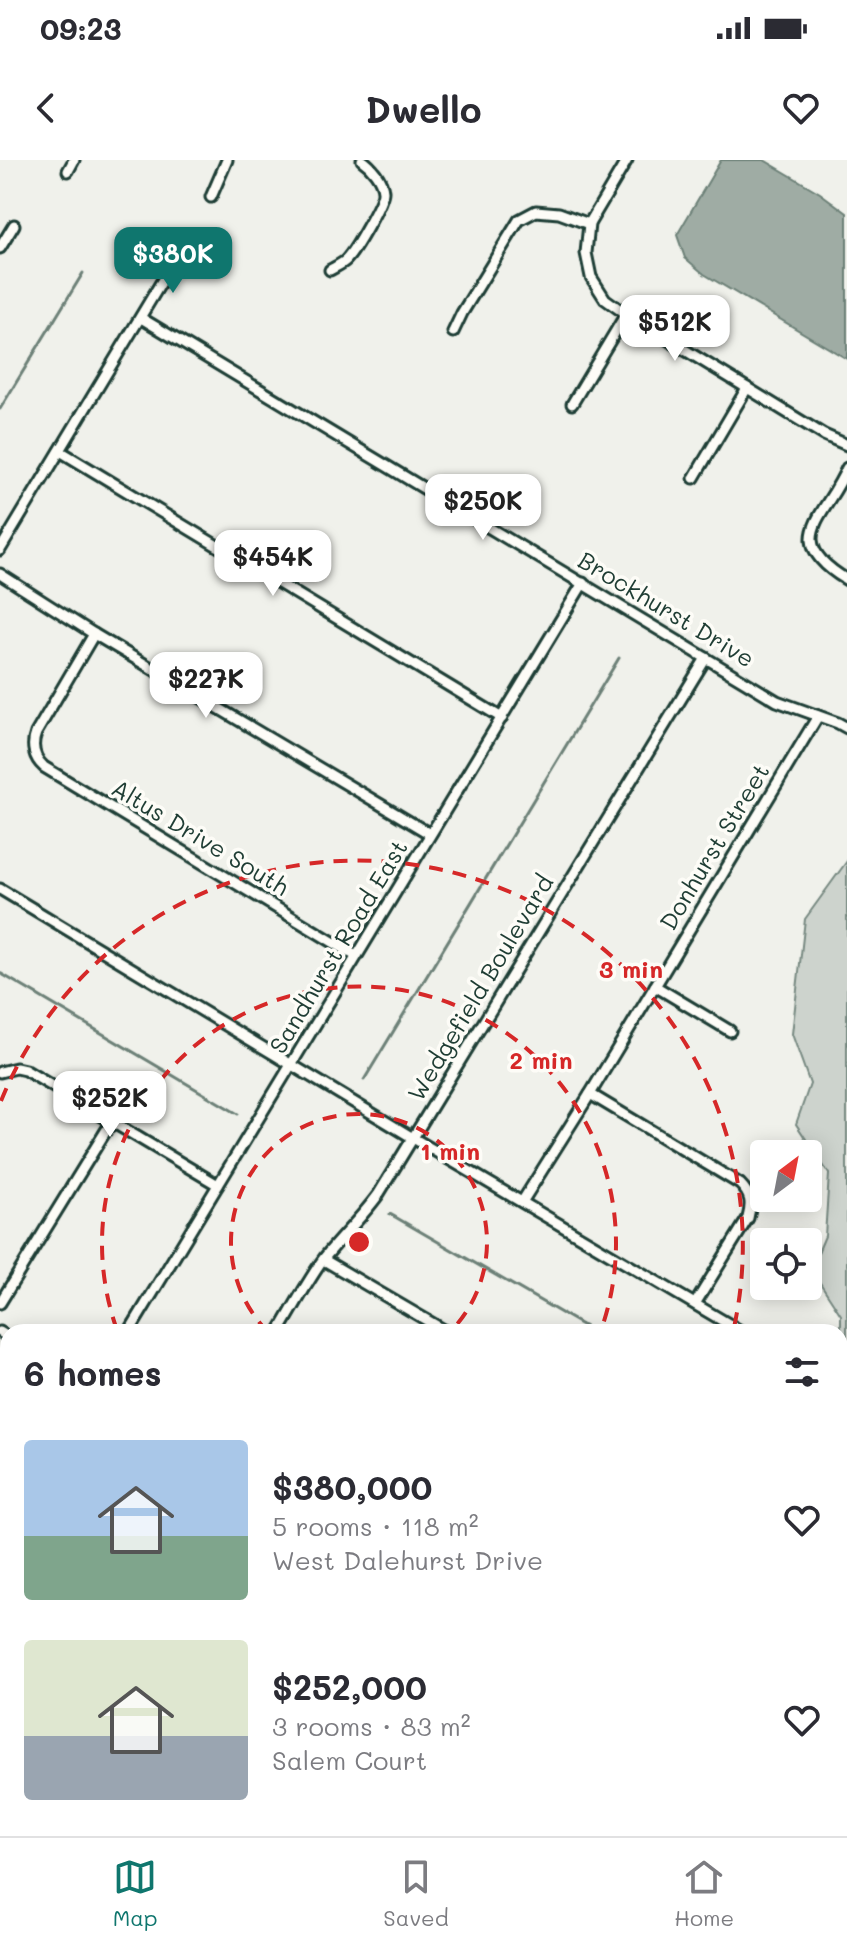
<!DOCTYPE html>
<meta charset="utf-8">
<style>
:root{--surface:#fff;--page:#f2f2f3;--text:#2b2b33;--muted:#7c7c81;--line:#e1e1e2;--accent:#0f766e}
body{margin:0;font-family:Mali,sans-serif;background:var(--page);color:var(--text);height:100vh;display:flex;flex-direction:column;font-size:30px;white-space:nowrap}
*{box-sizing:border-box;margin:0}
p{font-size:26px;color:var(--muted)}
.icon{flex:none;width:44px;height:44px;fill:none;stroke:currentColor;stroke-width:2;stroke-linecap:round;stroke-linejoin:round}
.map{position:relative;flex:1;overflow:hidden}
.drawer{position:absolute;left:0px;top:1164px;width:848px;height:512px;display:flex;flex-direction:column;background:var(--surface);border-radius:24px 24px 0 0;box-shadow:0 4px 20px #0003}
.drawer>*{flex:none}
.needle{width:52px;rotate:32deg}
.controls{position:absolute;left:750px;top:980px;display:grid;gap:16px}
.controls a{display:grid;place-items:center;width:72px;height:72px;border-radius:8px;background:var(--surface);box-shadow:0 4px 20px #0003;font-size:40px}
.price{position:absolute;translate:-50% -68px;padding:0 18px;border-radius:16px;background:#fff;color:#222;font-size:26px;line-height:52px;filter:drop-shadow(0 2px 4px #0008)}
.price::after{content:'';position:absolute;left:50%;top:48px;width:24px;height:18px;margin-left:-12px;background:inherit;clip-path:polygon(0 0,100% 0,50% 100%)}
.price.active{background:var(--accent);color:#fff}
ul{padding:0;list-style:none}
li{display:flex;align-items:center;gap:24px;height:200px;padding:0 24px}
li span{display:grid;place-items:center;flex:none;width:224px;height:160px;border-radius:8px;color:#555}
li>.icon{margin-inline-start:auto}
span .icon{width:96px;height:96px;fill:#fffc;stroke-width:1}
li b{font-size:34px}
h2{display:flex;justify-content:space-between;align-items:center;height:96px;padding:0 24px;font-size:34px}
.status{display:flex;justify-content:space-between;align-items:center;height:56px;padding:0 40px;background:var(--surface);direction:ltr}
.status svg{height:22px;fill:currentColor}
header{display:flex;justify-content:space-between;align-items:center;height:104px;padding:0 24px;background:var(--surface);font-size:36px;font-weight:700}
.tabs{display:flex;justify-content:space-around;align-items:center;height:112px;border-top:2px solid var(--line);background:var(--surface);font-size:22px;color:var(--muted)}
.tabs a{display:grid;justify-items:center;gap:4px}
.tabs .active{color:var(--accent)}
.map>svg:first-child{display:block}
.built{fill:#dfe2dc}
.green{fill:#cdd3cd;stroke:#768880;stroke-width:2}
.water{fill:#9faca4;stroke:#6c8077;stroke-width:2}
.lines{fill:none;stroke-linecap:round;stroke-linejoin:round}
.stream{stroke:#6c8077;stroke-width:3}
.street-casing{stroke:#1f3d34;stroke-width:15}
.secondary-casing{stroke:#1f3d34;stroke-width:18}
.street{stroke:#fdfcf7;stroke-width:9}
.secondary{stroke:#fdfcf7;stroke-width:12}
.ring{fill:none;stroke:#d62828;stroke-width:4;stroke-dasharray:14 10}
.labels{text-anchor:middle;stroke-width:7;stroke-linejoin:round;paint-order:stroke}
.street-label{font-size:24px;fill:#1f3d34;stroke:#fdfcf7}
.centre{fill:#d62828;stroke:#fdfcf7;stroke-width:4}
.ring-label{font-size:24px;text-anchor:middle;font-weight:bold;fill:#d62828;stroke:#fdfcf7;stroke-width:7;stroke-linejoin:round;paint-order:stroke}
</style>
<div class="status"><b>09:23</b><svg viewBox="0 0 49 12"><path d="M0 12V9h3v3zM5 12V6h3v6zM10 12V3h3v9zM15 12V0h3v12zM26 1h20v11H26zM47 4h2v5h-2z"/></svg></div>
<header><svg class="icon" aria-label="back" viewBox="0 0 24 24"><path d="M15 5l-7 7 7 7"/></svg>Dwello<svg class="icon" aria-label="heart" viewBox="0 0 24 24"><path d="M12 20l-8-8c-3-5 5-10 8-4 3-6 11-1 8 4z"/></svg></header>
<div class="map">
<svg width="847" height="1676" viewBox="0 0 847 1676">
<rect width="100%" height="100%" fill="#f0f1eb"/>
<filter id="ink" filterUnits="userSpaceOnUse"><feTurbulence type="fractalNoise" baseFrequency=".0125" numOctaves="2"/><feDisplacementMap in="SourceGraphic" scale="16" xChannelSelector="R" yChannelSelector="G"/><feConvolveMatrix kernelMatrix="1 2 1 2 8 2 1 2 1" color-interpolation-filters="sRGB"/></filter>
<g filter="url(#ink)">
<!-- built -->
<g class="built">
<polygon points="0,1244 8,1249 8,1473 0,1468"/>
<polygon points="0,1517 8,1522 8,1668 218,1668 213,1676 0,1676"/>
</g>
<!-- green -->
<g class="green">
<polygon points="847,701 847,1213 841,1208 841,1155 811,1109 825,1076 829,1014 796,964 810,924 792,874 805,759"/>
<polygon points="847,1280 847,1376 840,1362 840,1286 844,1287"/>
<polygon points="847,1593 847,1676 815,1676 820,1668 840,1668 840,1602"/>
<polygon points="369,1668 457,1668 463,1671 461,1676 364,1676"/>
<polygon points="499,1668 664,1668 663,1676 495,1676"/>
</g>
<!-- water -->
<polygon class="water" points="721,0 764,0 820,33 847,53 847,199 704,114 685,98 677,75"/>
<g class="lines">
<!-- stream -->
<g class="stream">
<polyline points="0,249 83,113"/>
<polyline points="0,813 238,954"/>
<polyline points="364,920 619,498"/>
<polyline points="390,1054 594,1172"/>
<polyline points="840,1317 847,1321"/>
<polyline points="518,1676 523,1668"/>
</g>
<defs>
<g id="street">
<polyline points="627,0 589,64 586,93 591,117 605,139 626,154 824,275 847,285"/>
<polyline points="68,11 74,0"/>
<polyline points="211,37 227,0"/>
<polyline points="0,88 14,65"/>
<path d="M330,110C335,107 342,104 346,100C354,92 384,41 383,31C382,19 371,6 362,0"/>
<polyline points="141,158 777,541 838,563 847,568"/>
<polyline points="453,172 462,153 519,60 536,51 559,53 589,64"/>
<polyline points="572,244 626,154"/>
<polyline points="60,291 502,558"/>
<path d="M847,308C826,357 780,380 847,420"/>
<polyline points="694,318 747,228"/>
<polyline points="0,390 177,96"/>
<polyline points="0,414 94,474 430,674"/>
<path d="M94,474L36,573C31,586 34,598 44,607L356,796"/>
<polyline points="0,729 413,978 742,1172"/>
<polyline points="655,826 730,871"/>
<polyline points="0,912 16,908 25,910 218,1025"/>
<path d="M590,934L740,1024C751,1035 752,1043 748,1058L695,1144"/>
<polyline points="522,1042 590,934 818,556"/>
<polyline points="324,1100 447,1172"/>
<polyline points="0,1143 112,961"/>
<polyline points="0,1172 8,1177"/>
<polyline points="129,1172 583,423"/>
<path d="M279,1172C294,1147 308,1120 325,1097C342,1076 362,1057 378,1035L706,498"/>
<polyline points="840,1230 846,1234"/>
<polyline points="0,1629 8,1616"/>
<polyline points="478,1676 482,1668"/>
</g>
<g id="secondary">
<polyline points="0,1497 8,1501"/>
<polyline points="290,1668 303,1676"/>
</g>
</defs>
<!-- street casing -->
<use href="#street" class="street-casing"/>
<!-- secondary casing -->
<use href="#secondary" class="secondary-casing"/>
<!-- street -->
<use href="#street" class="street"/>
<!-- secondary -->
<use href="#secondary" class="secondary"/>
</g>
</g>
<!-- distance rings -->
<g class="ring">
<path d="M268 1172A128 128 0 1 1 450 1172"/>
<path d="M117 1170A257 257 0 1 1 601 1170"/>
<path d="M1 941A385 385 0 0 1 733 1172"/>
</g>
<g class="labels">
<!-- street labels -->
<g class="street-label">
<text transform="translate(666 450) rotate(31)" y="8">Brockhurst Drive</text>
<text transform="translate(200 678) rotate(31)" y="8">Altus Drive South</text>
<text transform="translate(715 687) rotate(-59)" y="8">Donhurst Street</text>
<text transform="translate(339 787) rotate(-59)" y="8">Sandhurst Road East</text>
<text transform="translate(481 828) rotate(-59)" y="8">Wedgefield Boulevard</text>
</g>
</g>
<circle cx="359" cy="1082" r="12" class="centre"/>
<g class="ring-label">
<text x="631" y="818">3 min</text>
<text x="541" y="909">2 min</text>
<text x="450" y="1000">1 min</text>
</g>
</svg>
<div class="controls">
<a><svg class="needle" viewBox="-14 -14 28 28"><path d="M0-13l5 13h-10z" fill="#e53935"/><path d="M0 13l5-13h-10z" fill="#7c7c81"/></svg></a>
<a><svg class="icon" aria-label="locate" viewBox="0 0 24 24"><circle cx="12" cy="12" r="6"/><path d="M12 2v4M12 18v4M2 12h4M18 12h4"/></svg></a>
</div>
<b class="price active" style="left:173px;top:135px">$380K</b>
<b class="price" style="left:675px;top:203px">$512K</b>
<b class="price" style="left:483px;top:382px">$250K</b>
<b class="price" style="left:273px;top:438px">$454K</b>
<b class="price" style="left:206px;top:560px">$227K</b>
<b class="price" style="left:110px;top:979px">$252K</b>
<section class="drawer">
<h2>6 homes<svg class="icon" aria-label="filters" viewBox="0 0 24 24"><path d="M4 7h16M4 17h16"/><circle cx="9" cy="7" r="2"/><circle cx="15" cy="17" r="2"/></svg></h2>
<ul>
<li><span style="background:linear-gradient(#a9c7e8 60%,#7fa58c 0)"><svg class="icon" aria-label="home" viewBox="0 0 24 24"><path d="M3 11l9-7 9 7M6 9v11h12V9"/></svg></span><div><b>$380,000</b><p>5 rooms · 118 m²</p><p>West Dalehurst Drive</p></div><svg class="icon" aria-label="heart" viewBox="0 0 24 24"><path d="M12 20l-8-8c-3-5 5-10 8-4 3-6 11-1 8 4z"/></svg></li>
<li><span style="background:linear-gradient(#dfe7d0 60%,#9aa5b1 0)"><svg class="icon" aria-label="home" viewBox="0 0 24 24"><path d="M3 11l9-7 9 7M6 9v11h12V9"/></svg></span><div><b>$252,000</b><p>3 rooms · 83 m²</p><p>Salem Court</p></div><svg class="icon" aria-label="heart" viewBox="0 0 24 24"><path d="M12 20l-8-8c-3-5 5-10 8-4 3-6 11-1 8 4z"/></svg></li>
</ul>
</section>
</div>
<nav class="tabs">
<a class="active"><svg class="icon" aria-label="map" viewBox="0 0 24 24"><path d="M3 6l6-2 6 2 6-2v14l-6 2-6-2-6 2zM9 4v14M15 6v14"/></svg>Map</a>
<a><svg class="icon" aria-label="saved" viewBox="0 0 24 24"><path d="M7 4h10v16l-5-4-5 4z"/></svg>Saved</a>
<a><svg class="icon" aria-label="home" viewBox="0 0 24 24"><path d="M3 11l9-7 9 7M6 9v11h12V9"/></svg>Home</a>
</nav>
